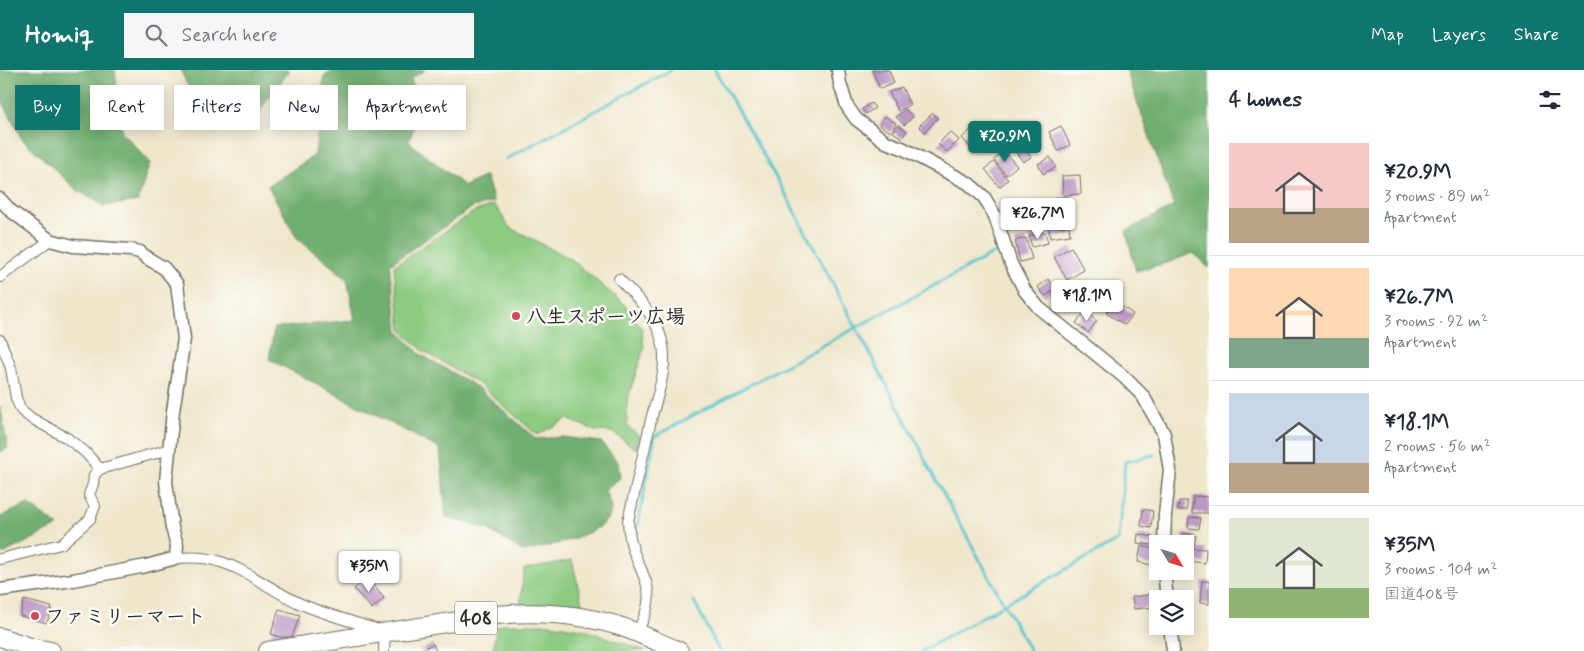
<!DOCTYPE html>
<meta charset="utf-8">
<style>
:root{--surface:#fff;--page:#f6f6f7;--text:#1f2937;--muted:#747a83;--line:#e0e1e3;--accent:#0f766e}
body{margin:0;font-family:Mynerve,"Klee One",sans-serif;background:var(--page);color:var(--text);height:100vh;display:flex;flex-direction:column;font-size:19px;white-space:nowrap}
*{box-sizing:border-box;margin:0}
p{font-size:16px;color:var(--muted)}
.icon{flex:none;width:28px;height:28px;fill:none;stroke:currentColor;stroke-width:2;stroke-linecap:round;stroke-linejoin:round}
.map{position:relative;flex:1;overflow:hidden}
.side{display:flex;flex-direction:column;background:var(--surface);width:375px}
.side>*{flex:none}
.guide{position:absolute;left:15px;top:15px;width:475px;height:45px;display:flex;gap:10px}
.needle{width:32px;rotate:128deg}
.fabs{position:absolute;left:1149px;top:465px;display:grid;gap:10px}
.fabs a{display:grid;place-items:center;width:45px;height:45px;border-radius:0px;background:var(--surface);box-shadow:0 2px 12px #0003;font-size:25px}
.price{position:absolute;translate:-50% -42px;padding:0 11px;border-radius:5px;background:#fff;color:#222;font-size:16px;line-height:32px;filter:drop-shadow(0 1px 2px #0008)}
.price::after{content:'';position:absolute;left:50%;top:30px;width:15px;height:11px;margin-left:-8px;background:inherit;clip-path:polygon(0 0,100% 0,50% 100%)}
.price.selected{background:var(--accent);color:#fff}
ul{padding:0;list-style:none}
li{display:flex;align-items:center;gap:15px;height:125px;padding:0 20px}
li+li{border-top:1px solid var(--line)}
li span{display:grid;place-items:center;flex:none;width:140px;height:100px;border-radius:0px;color:#555}
li>.icon{margin-inline-start:auto}
span .icon{width:60px;height:60px;fill:#fffc;stroke-width:1}
li b{font-size:21px}
h2{display:flex;justify-content:space-between;align-items:center;height:60px;padding:0 20px;font-size:21px}
.pill{padding:0 18px;border-radius:0px;background:var(--surface);box-shadow:0 2px 12px #0003;font-size:18px;line-height:45px}
.pill.selected{background:var(--accent);color:#fff}
header{display:flex;align-items:center;gap:30px;box-sizing:border-box;height:70px;padding:0 25px;background:var(--accent);color:#fff}
header strong{font-size:24px}
nav{display:flex;gap:28px;margin-inline-start:auto;font-size:18px}
.search{width:350px;height:45px;background:var(--page);display:flex;align-items:center;gap:12px;box-sizing:border-box;padding:0 18px;border-radius:0px;color:var(--muted);font-size:19px}
main{display:flex;flex:1;min-height:0}
.map>svg:first-child{display:block}
.green{fill:#8ccb81;stroke:#5c7b56}
.forest{fill:#71af6f;stroke:#4e6d4d}
.lines{fill:none;stroke-linecap:round;stroke-linejoin:round}
.stream{stroke:#55c3cb;stroke-width:3}
.building{fill:#bb97c6}
.minor-casing{stroke:#706d63;stroke-width:12}
.tertiary-casing{stroke:#706d63;stroke-width:15}
.trunk-casing{stroke:#706d63;stroke-width:20}
.minor{stroke:#fff;stroke-width:10}
.tertiary{stroke:#fff;stroke-width:12}
.trunk{stroke:#fff;stroke-width:18}
.poi-dot{fill:#d1495b;stroke:#fdfcf7;stroke-width:2}
.labels{text-anchor:middle;stroke-width:5;stroke-linejoin:round;paint-order:stroke}
.shield{fill:#fdfcf7;stroke:#6a6a68;stroke-width:1}
.shield-label{font-size:19px;font-weight:bold;fill:#2b2b2b}
.poi-label{font-size:20px;font-weight:bold;fill:#2b2b2b;stroke:#fdfcf7;text-anchor:start}
</style>
<header>
<strong>Homiq</strong>
<div class="search"><svg class="icon" aria-label="search" viewBox="0 0 24 24"><circle cx="10" cy="10" r="6"/><path d="M15 15l6 6"/></svg>Search here</div>
<nav><a>Map</a><a>Layers</a><a>Share</a></nav>
</header>
<main>
<div class="map">
<svg width="1209" height="581" viewBox="0 0 1209 581">
<rect width="100%" height="100%" fill="#fdfcf7"/>
<filter id="ink" filterUnits="userSpaceOnUse"><feTurbulence type="fractalNoise" baseFrequency=".02" numOctaves="2"/><feDisplacementMap in="SourceGraphic" scale="10" xChannelSelector="R" yChannelSelector="G"/><feConvolveMatrix kernelMatrix="1 2 1 2 8 2 1 2 1" color-interpolation-filters="sRGB"/></filter>
<filter id="wash" filterUnits="userSpaceOnUse"><feTurbulence type="fractalNoise" baseFrequency=".0096" numOctaves="4" result="noise"/><feDisplacementMap in="SourceGraphic" scale="20" xChannelSelector="R" yChannelSelector="G"/><feGaussianBlur stdDeviation="1.12" result="paint"/><feColorMatrix in="noise" values="0 0 0 0 0 0 0 0 0 0 0 0 0 0 0 0 0 1.4 0 .05"/><feComposite in="paint" operator="in"/></filter>
<g filter="url(#wash)">
<rect width="100%" height="100%" fill="#efe7cc"/>
<!-- green -->
<g class="green">
<polygon points="495,135 509,157 571,189 624,234 642,259 644,278 627,331 627,356 640,367 636,379 612,362 596,361 567,349 537,365 479,314 422,280 401,260 394,196 475,141"/>
<polygon points="572,490 583,537 520,536 524,499"/>
<polygon points="503,554 550,554 582,559 646,581 493,581 496,558"/>
</g>
<!-- forest -->
<g class="forest">
<polygon points="0,0 115,0 122,62 150,92 138,131 104,136 77,120 22,69 0,26"/>
<path d="M181,0H290L258,42L226,49C201,34 191,28 181,0Z"/>
<path d="M336,0H425L411,8L419,42L409,72L464,116L486,106L494,132L473,137L390,194L398,261L420,284L477,317L536,369L562,367L601,372L618,392L620,408L605,420C606,425 611,433 611,439C611,465 545,476 524,482L487,459L446,447L440,379L269,289L274,258L355,250L347,209L297,168L268,116L315,85L324,6Z"/>
<polygon points="1126,0 1209,0 1209,198 1193,183 1167,193 1136,201 1126,161 1174,136"/>
<polygon points="0,336 8,378 0,382"/>
<polygon points="28,434 58,456 3,484 0,483 0,447"/>
</g>
<g class="lines">
<!-- stream -->
<g class="stream">
<polyline points="715,0 788,129 921,380 926,392 1030,581"/>
<polyline points="506,89 671,0"/>
<polyline points="636,464 655,366 998,181"/>
<polyline points="694,531 719,581"/>
<polyline points="922,581 1118,470 1125,392 1154,385"/>
</g>
</g>
<g id="blocks">
<!-- building -->
<g class="building">
<polygon points="872,0 889,0 894,13 880,19"/>
<polygon points="902,17 910,35 898,41 889,22"/>
<polygon points="871,33 875,38 866,44 862,39"/>
<polygon points="905,39 913,47 904,55 896,47"/>
<polygon points="933,43 938,48 925,62 919,56"/>
<polygon points="885,46 896,53 891,62 879,55"/>
<polygon points="1027,52 1035,63 1023,71 1015,60"/>
<polygon points="978,53 988,64 972,79 962,68"/>
<polygon points="898,55 907,61 902,68 893,62"/>
<polygon points="1061,56 1070,75 1058,81 1049,62"/>
<polygon points="950,62 959,70 947,82 938,74"/>
<polygon points="1022,76 1031,87 1023,92 1015,81"/>
<polygon points="1004,81 1017,96 1006,105 994,90"/>
<polygon points="1050,87 1056,97 1043,104 1038,94"/>
<polygon points="994,92 1008,110 999,117 985,99"/>
<polygon points="1080,105 1081,124 1063,125 1062,106"/>
<polygon points="1069,127 1070,137 1058,138 1057,128"/>
<polygon points="1057,145 1058,157 1069,156 1070,165 1050,168 1047,146"/>
<polygon points="1045,162 1048,173 1032,177 1029,166"/>
<polygon points="1026,168 1032,189 1020,192 1015,171"/>
<polygon points="1071,177 1084,200 1067,210 1054,187"/>
<polygon points="1048,209 1056,219 1045,226 1038,217"/>
<polygon points="1087,217 1092,223 1085,230 1079,224"/>
<polygon points="1078,224 1087,234 1080,239 1071,230"/>
<polygon points="1114,231 1133,244 1125,255 1106,243"/>
<polygon points="1085,242 1097,251 1088,263 1076,253"/>
<polygon points="1193,426 1209,427 1209,443 1192,443"/>
<polygon points="1179,431 1187,431 1187,440 1178,440"/>
<polygon points="1143,439 1153,441 1151,458 1141,456"/>
<polygon points="1189,447 1201,448 1199,459 1188,458"/>
<polygon points="1184,463 1196,466 1194,475 1182,472"/>
<polygon points="1138,464 1153,467 1152,475 1137,473"/>
<polygon points="1141,476 1155,479 1152,495 1138,492"/>
<polygon points="1188,478 1206,479 1205,493 1187,491"/>
<polygon points="367,508 384,528 372,539 354,519"/>
<polygon points="1202,511 1209,511 1209,534 1200,533"/>
<polygon points="1175,523 1191,525 1190,534 1185,534 1185,529 1174,529"/>
<polygon points="1154,524 1155,537 1134,539 1132,527"/>
<polygon points="24,530 52,537 47,553 20,546"/>
<polygon points="279,539 300,545 292,567 280,567 271,564"/>
<polygon points="433,574 436,581 419,581"/>
</g>
</g>
</g>
<g filter="url(#ink)">
<use href="#blocks" fill-opacity="0" stroke="#706d63" stroke-width="1"/>
<g class="lines">
<defs>
<g id="minor">
<polyline points="0,207 50,170"/>
<path d="M619,209C637,227 656,246 662,271C669,297 657,325 651,350C643,384 636,417 628,451C629,463 630,474 635,485C641,501 651,516 648,533C647,544 641,553 637,563"/>
<polyline points="0,270 11,298 16,328 21,340 31,348 67,368 85,382 100,399"/>
<path d="M176,488C190,487 205,487 218,491C248,500 272,521 301,534C327,545 357,553 385,562L384,581"/>
<polyline points="0,489 61,474 90,449 95,436 89,425 93,414 94,405 100,399 170,379"/>
</g>
<g id="tertiary">
<polyline points="838,0 840,14 847,36 856,49 886,72 902,78 968,113 984,127 995,146 1011,194 1025,221 1039,238 1124,307 1143,326 1164,364 1170,400 1165,445 1164,474"/>
<polyline points="0,129 11,141 50,170 73,176 130,180 140,182 147,188 164,198 177,214 184,269 173,341 166,411 172,458 177,475 176,488 146,496 73,510 0,520"/>
<polyline points="1164,501 1167,529"/>
<polyline points="1170,556 1173,581"/>
</g>
<g id="trunk">
<polyline points="0,567 30,577 51,581"/>
<path d="M268,581L496,545C539,541 581,544 622,557C642,564 660,573 679,581"/>
</g>
</defs>
<!-- minor casing -->
<use href="#minor" class="minor-casing"/>
<!-- tertiary casing -->
<use href="#tertiary" class="tertiary-casing"/>
<!-- trunk casing -->
<use href="#trunk" class="trunk-casing"/>
<!-- minor -->
<use href="#minor" class="minor"/>
<!-- tertiary -->
<use href="#tertiary" class="tertiary"/>
<!-- trunk -->
<use href="#trunk" class="trunk"/>
</g>
</g>
<!-- markers -->
<g class="poi-dot">
<circle cx="516" cy="246" r="5"/>
<circle cx="35" cy="546" r="5"/>
</g>
<g class="labels">
<!-- shield labels -->
<rect class="shield" x="455" y="531.5" width="42" height="33" rx="4"/>
<g class="shield-label">
<text x="476" y="555">408</text>
</g>
<!-- poi labels -->
<g class="poi-label">
<text x="526" y="253">八生スポーツ広場</text>
<text x="45" y="553">ファミリーマート</text>
</g>
</g>
</svg>
<div class="fabs">
<a><svg class="needle" viewBox="-14 -14 28 28"><path d="M0-13l5 13h-10z" fill="#e53935"/><path d="M0 13l5-13h-10z" fill="#747a83"/></svg></a>
<a><svg class="icon" aria-label="layers" viewBox="0 0 24 24"><path d="M12 4l9 5-9 5-9-5zM3 14l9 5 9-5"/></svg></a>
</div>
<b class="price selected" style="left:1005px;top:93px">¥20.9M</b>
<b class="price" style="left:1038px;top:170px">¥26.7M</b>
<b class="price" style="left:1087px;top:252px">¥18.1M</b>
<b class="price" style="left:369px;top:523px">¥35M</b>
<div class="guide">
<a class="pill selected">Buy</a>
<a class="pill">Rent</a>
<a class="pill">Filters</a>
<a class="pill">New</a>
<a class="pill">Apartment</a>
</div>
</div>
<section class="side">
<h2>4 homes<svg class="icon" aria-label="filters" viewBox="0 0 24 24"><path d="M4 7h16M4 17h16"/><circle cx="9" cy="7" r="2"/><circle cx="15" cy="17" r="2"/></svg></h2>
<ul>
<li><span style="background:linear-gradient(#f6c9c9 65%,#b9a48a 0)"><svg class="icon" aria-label="home" viewBox="0 0 24 24"><path d="M3 11l9-7 9 7M6 9v11h12V9"/></svg></span><div><b>¥20.9M</b><p>3 rooms · 89 m²</p><p>Apartment</p></div></li>
<li><span style="background:linear-gradient(#ffd9b3 70%,#7fa58c 0)"><svg class="icon" aria-label="home" viewBox="0 0 24 24"><path d="M3 11l9-7 9 7M6 9v11h12V9"/></svg></span><div><b>¥26.7M</b><p>3 rooms · 92 m²</p><p>Apartment</p></div></li>
<li><span style="background:linear-gradient(#c9d6e8 70%,#b9a48a 0)"><svg class="icon" aria-label="home" viewBox="0 0 24 24"><path d="M3 11l9-7 9 7M6 9v11h12V9"/></svg></span><div><b>¥18.1M</b><p>2 rooms · 56 m²</p><p>Apartment</p></div></li>
<li><span style="background:linear-gradient(#dfe7d0 70%,#8fb573 0)"><svg class="icon" aria-label="home" viewBox="0 0 24 24"><path d="M3 11l9-7 9 7M6 9v11h12V9"/></svg></span><div><b>¥35M</b><p>3 rooms · 104 m²</p><p>国道408号</p></div></li>
</ul>
</section>
</main>
